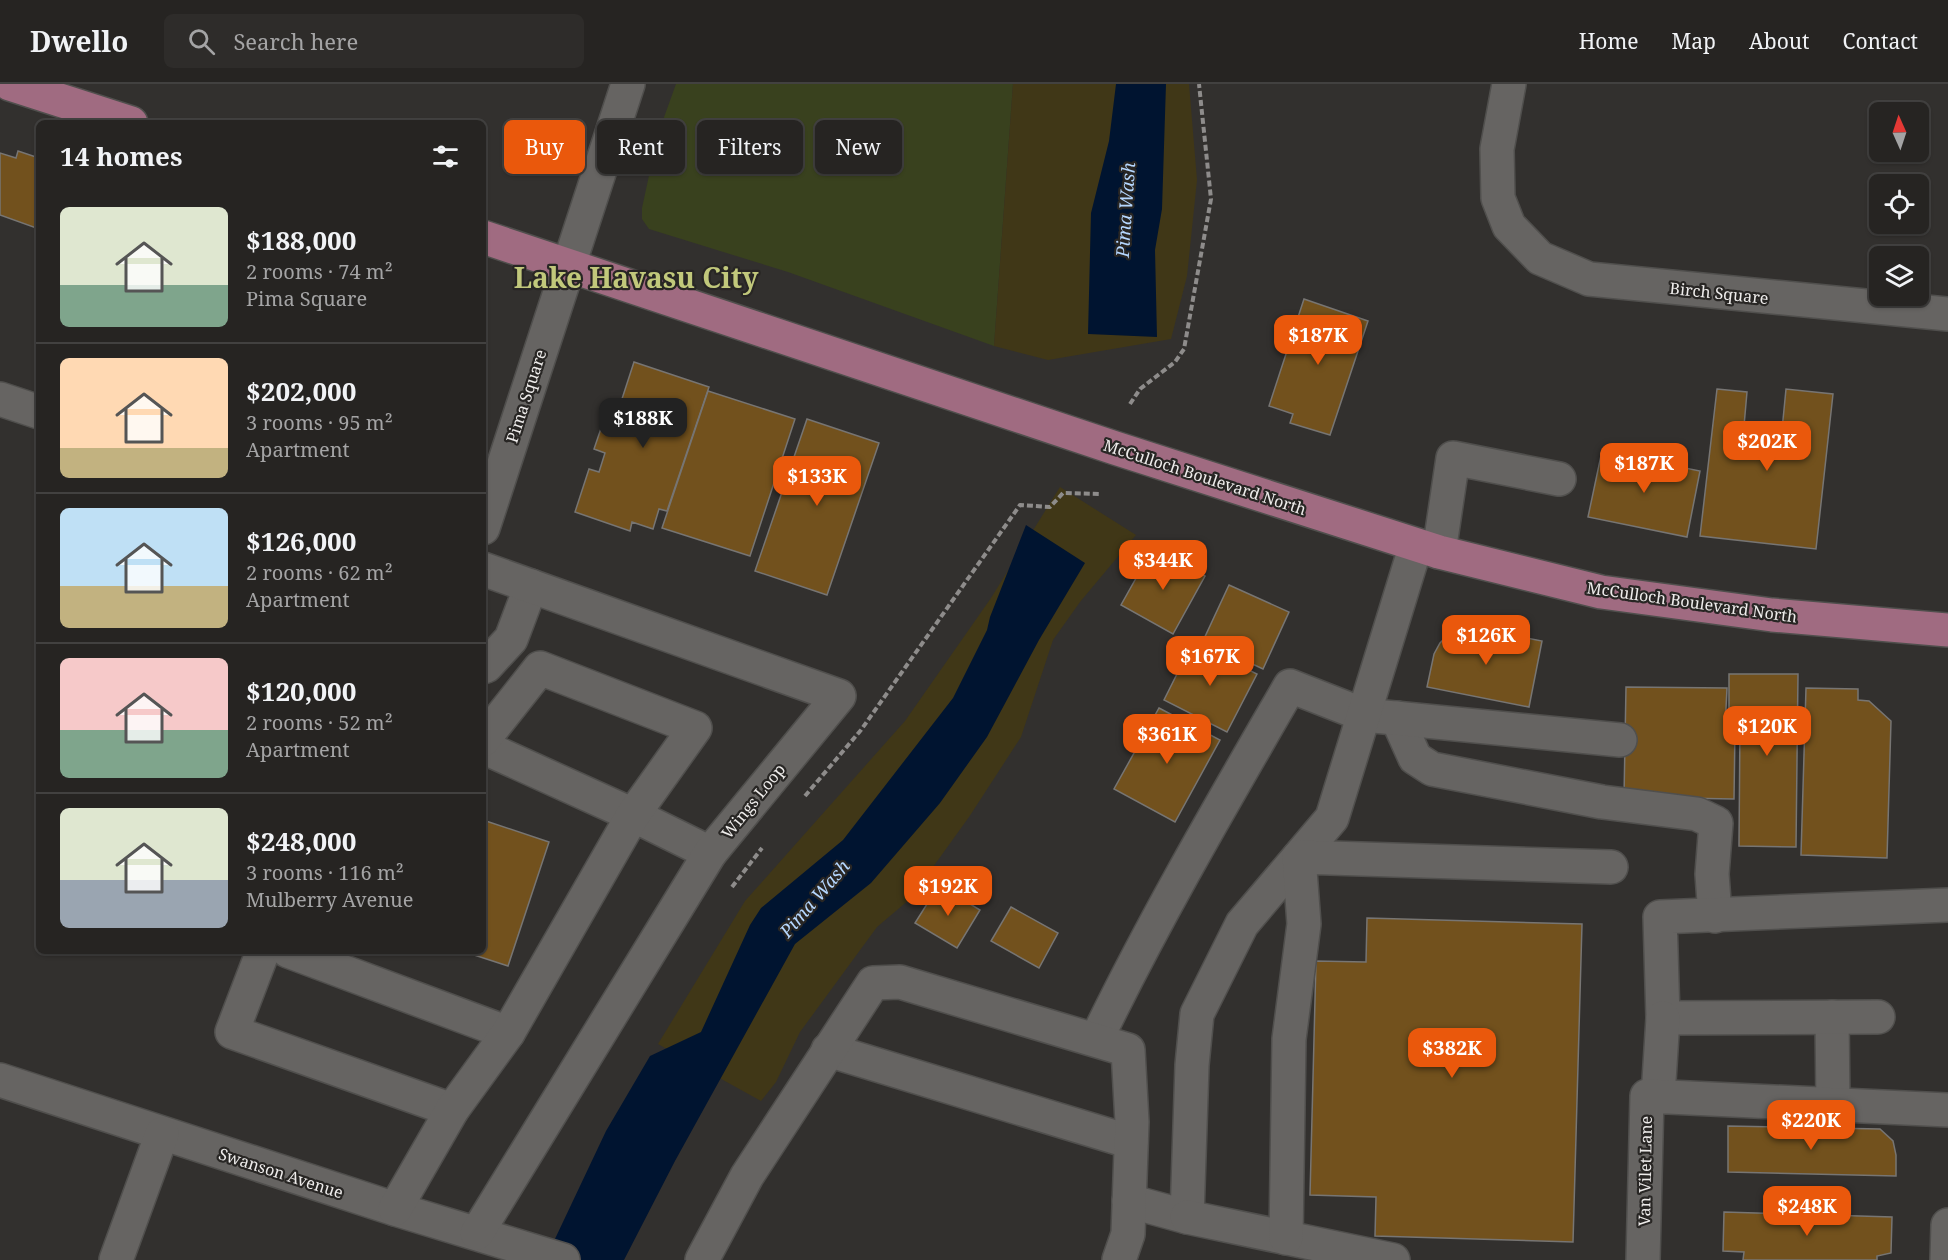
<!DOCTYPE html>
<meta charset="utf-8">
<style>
:root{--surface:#262422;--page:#2e2c2a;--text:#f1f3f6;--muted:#a4a4a5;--line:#424140;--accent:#ea580c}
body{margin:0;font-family:"Noto Serif",serif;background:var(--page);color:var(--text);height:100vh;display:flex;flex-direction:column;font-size:22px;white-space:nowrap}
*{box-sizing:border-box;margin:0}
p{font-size:20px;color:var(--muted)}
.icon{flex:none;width:33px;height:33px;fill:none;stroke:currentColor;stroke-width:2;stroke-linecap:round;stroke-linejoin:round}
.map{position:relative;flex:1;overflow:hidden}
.side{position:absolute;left:36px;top:36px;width:450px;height:834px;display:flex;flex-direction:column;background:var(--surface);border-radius:9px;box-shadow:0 2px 4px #0004,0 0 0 2px var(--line)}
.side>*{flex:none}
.banner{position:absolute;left:504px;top:36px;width:570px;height:54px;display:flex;gap:12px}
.needle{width:39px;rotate:357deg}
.controls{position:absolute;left:1869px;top:18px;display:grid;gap:12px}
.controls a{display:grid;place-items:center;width:60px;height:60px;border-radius:9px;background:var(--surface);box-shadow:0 2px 4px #0004,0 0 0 2px var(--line);font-size:30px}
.price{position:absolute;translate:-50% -51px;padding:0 14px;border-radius:12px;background:var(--accent);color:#fff;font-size:20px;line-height:39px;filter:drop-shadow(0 2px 3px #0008)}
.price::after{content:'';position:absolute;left:50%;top:36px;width:18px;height:14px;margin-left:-9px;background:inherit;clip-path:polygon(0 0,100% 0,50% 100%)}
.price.current{background:#222;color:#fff}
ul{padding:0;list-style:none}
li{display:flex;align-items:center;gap:18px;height:150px;padding:0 24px}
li+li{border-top:2px solid var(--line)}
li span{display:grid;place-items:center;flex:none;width:168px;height:120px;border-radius:9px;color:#555}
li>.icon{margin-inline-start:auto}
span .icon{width:72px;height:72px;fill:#fffc;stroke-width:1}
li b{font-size:26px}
h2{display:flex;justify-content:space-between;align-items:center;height:72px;padding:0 24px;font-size:26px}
.tag{padding:0 21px;border-radius:9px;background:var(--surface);box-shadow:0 2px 4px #0004,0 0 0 2px var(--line);font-size:21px;line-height:54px}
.tag.current{background:var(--accent);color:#fff}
header{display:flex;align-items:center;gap:36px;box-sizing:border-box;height:84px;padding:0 30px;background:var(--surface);border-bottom:2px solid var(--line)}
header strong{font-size:28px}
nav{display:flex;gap:33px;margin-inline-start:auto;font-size:21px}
.search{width:420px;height:54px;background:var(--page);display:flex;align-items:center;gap:15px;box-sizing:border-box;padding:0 21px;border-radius:9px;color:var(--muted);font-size:22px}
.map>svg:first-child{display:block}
.green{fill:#39411e}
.sand{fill:#403717}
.water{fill:#001430}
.building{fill:#72511d;stroke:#777573;stroke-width:1.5}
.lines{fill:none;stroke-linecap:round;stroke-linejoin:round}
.minor-casing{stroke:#504f4d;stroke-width:36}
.major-casing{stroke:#504f4d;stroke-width:36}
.path{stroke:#8e8c8b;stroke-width:4;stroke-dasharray:6 3;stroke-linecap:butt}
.minor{stroke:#666462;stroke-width:33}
.major{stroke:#a06b81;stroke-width:33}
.labels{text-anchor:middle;stroke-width:4.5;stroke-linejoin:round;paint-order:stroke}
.street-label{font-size:16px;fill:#eeeceb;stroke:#282624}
.water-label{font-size:18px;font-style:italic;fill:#b5d7ff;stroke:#282624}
.town-label{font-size:28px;font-weight:bold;fill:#c1c87b;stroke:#282624}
</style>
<header>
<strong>Dwello</strong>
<div class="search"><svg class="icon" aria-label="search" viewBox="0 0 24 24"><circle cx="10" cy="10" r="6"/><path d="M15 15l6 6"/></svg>Search here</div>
<nav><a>Home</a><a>Map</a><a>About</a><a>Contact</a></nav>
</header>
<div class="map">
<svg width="1948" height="1176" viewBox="0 0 1948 1176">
<rect width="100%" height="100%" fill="#32302e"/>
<!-- green -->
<polygon class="green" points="676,0 1013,0 994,262 788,188 649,145 642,135 642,124 658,50"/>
<!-- sand -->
<g class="sand">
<polygon points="1013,0 1189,0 1197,96 1187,192 1171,255 1048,276 994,262"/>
<polygon points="1060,403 1136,451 1080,518 1053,556 1021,653 969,733 910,815 877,843 800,948 776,998 761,1017 658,960 745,817 905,637 991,514"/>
</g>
<!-- water -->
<g class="water">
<polygon points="1116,0 1166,0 1162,125 1155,166 1157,253 1088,250 1091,129 1109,57"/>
<polygon points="1026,441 1085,479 1039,556 987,653 940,719 871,799 795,860 675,1077 624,1176 545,1176 606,1047 650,972 701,948 750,841 761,824 843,756 953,614 987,546 990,533"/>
</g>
<!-- building -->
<g class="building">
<polygon points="18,67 39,74 39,145 0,131 0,69 16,74"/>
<polygon points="1304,215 1368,237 1330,351 1290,339 1293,330 1269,322"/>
<polygon points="634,278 709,303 667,427 659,425 653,445 632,438 630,447 575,428 589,385 599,388 605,369 594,365 609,321 620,321"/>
<polygon points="1717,305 1747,308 1744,342 1782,346 1786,305 1833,310 1816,465 1700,452"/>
<polygon points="708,307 795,335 750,472 662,444"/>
<polygon points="807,335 879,359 827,511 755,487"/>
<polygon points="1602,367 1700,387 1687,453 1588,433"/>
<polygon points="1153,464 1205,492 1173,550 1121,521"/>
<polygon points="1229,501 1289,528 1263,585 1203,557"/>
<polygon points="1462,544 1474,544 1542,557 1529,623 1427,603 1434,570 1440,559 1450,549"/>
<polygon points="1193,558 1257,590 1227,648 1164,616"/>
<polygon points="1729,590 1798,590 1796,763 1739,762 1740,639 1729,639"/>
<polygon points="1626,603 1727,604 1725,645 1735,645 1734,715 1624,713"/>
<polygon points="1806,604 1858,605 1858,616 1869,617 1891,637 1887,774 1801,771"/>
<polygon points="1159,624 1220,656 1175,738 1114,705"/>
<polygon points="483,736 549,758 508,882 462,867 483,867"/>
<polygon points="939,801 980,826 957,864 915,839"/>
<polygon points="1011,823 1058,849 1039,884 991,857"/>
<polygon points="1367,834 1582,840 1573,1158 1375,1152 1376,1113 1310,1111 1316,877 1366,878"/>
<polygon points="1728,1042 1880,1045 1893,1057 1896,1071 1896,1092 1728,1088"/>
<polygon points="1724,1128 1892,1133 1891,1169 1877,1172 1877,1176 1743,1176 1744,1168 1723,1167"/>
</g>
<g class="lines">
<defs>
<g id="minor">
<polyline points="1509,0 1497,65 1498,114 1509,142 1540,174 1589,195 1948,230"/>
<polyline points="0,315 39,328"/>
<polyline points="483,444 628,0"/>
<polyline points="1439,468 1453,374 1559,395"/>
<polyline points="483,583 486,582 511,555 531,502"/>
<polyline points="1397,634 1415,674 1432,685 1602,718 1697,730 1716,739 1712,790 1715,832"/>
<polyline points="483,663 633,731 710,769"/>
<polyline points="263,867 232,948 452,1026"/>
<polyline points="288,867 508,949"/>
<polyline points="1832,933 1833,1021"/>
<polyline points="1878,933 1663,934 1660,833 1948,821"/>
<path d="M1096,956C1155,834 1223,718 1290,602L1364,631L1620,656"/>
<polyline points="828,966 1131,1058"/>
<polyline points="0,996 395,1125 563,1176"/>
<polyline points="1658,1012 1663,934"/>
<polyline points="1129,1117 1187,1133 1192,981 1197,930 1242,840 1332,734 1416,461"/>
<polyline points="395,1125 452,1026 508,949 633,731 695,644 540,584 483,656"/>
<polyline points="1187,1133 1393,1176"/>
<polyline points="477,1149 710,769 839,612 483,485"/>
<polyline points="1286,1154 1289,955 1304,840 1299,773 1611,783"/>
<polyline points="116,1176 162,1050"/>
<polyline points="702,1176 747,1092 873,899 900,898 1128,966 1132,1038 1128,1150 1119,1176"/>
<polyline points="1643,1176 1647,1012 1948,1026"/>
<polyline points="1947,1176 1948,1141"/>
</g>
<g id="major">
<polyline points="10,0 131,39"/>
<polyline points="483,153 1115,364 1439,468 1601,508 1772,531 1948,546"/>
</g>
</defs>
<!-- minor casing -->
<use href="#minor" class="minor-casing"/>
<!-- major casing -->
<use href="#major" class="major-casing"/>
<!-- path -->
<g class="path">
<polyline points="1130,320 1140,305 1175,278 1184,265 1211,115 1199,0"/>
<polyline points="805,712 861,646 1020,421 1050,423 1063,409 1100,410"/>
<polyline points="732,803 762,764"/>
</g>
<!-- minor -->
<use href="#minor" class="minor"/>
<!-- major -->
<use href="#major" class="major"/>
</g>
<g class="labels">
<!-- street labels -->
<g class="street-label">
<text transform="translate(1719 209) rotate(6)" y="6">Birch Square</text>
<text transform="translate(526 312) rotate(-72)" y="6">Pima Square</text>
<text transform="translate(1205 393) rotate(18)" y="6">McCulloch Boulevard North</text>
<text transform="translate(1692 518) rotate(8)" y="6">McCulloch Boulevard North</text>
<text transform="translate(753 717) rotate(-51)" y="6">Wings Loop</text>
<text transform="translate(1645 1087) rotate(-89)" y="6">Van Vilet Lane</text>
<text transform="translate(281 1089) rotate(18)" y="6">Swanson Avenue</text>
</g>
<!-- water labels -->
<g class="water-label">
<text transform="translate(1126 126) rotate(-86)" y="6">Pima Wash</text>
<text transform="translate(815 815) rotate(-49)" y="6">Pima Wash</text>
</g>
<!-- town labels -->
<g class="town-label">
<text x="636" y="204">Lake Havasu City</text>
</g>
</g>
</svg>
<div class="controls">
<a><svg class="needle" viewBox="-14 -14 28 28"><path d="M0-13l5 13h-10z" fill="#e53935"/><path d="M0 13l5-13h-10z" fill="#a4a4a5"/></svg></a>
<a><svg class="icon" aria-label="locate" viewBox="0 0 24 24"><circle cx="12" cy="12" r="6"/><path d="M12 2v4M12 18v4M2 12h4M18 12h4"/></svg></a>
<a><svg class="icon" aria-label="layers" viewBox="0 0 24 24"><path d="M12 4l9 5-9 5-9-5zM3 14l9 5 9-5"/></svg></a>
</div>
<b class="price" style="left:1318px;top:282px">$187K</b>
<b class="price current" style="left:643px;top:365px">$188K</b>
<b class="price" style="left:1767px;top:388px">$202K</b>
<b class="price" style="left:1644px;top:410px">$187K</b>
<b class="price" style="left:817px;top:423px">$133K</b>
<b class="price" style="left:1163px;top:507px">$344K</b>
<b class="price" style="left:1486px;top:582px">$126K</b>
<b class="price" style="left:1210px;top:603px">$167K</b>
<b class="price" style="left:1767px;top:673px">$120K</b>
<b class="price" style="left:1167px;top:681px">$361K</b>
<b class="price" style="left:948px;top:833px">$192K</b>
<b class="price" style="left:1452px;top:995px">$382K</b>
<b class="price" style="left:1811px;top:1067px">$220K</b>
<b class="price" style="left:1807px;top:1153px">$248K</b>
<div class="banner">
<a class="tag current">Buy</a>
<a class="tag">Rent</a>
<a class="tag">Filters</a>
<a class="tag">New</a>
</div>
<section class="side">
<h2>14 homes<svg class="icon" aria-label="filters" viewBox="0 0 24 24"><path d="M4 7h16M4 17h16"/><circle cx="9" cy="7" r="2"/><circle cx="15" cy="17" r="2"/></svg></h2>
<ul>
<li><span style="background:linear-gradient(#dfe7d0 65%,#7fa58c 0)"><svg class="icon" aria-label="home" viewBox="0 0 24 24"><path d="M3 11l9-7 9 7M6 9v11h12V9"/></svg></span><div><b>$188,000</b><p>2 rooms · 74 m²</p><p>Pima Square</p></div></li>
<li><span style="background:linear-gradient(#ffd9b3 75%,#c2b280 0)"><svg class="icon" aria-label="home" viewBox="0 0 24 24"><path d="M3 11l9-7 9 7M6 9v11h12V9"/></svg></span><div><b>$202,000</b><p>3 rooms · 95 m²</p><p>Apartment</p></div></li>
<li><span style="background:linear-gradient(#bfe0f5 65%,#c2b280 0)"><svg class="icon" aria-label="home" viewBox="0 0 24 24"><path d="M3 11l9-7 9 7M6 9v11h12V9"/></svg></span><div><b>$126,000</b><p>2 rooms · 62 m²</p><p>Apartment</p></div></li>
<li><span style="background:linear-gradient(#f6c9c9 60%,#7fa58c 0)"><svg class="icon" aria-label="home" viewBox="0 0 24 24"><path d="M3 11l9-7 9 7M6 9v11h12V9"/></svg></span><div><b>$120,000</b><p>2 rooms · 52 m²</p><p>Apartment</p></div></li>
<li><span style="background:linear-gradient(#dfe7d0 60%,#9aa5b1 0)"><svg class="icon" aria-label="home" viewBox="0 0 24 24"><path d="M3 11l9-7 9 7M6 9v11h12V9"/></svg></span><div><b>$248,000</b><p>3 rooms · 116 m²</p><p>Mulberry Avenue</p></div></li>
</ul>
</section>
</div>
